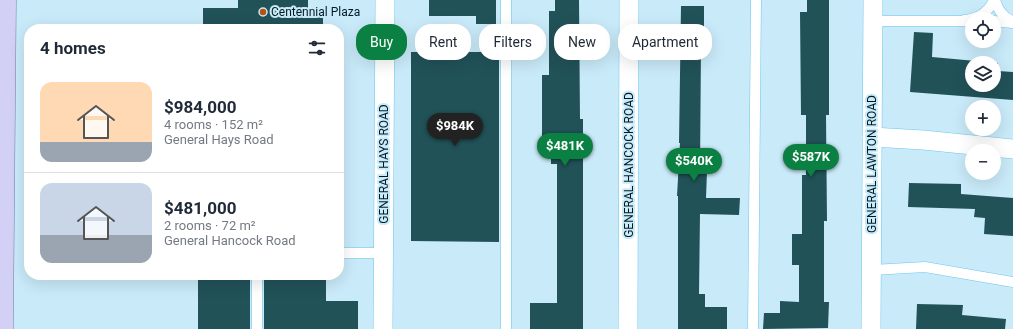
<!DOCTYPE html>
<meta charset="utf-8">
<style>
:root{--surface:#fff;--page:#f2f2f3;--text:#1f2937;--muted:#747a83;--line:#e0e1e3;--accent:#0b8043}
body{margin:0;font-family:Roboto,sans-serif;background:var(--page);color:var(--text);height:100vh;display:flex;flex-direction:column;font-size:15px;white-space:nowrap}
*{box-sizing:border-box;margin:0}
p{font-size:13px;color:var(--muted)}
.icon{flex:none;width:22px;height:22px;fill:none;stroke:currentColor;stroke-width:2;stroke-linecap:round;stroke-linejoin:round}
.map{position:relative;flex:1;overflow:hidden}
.sheet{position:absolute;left:24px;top:24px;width:320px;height:256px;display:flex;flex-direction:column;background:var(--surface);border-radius:16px;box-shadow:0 4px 16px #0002}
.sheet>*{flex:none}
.hud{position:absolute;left:356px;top:24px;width:380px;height:36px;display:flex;gap:8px}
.controls{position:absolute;left:965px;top:12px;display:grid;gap:8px}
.controls a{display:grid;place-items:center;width:36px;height:36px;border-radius:50%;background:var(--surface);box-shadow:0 4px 16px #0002;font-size:20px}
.price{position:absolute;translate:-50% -34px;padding:0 9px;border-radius:14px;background:var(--accent);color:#fff;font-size:13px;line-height:26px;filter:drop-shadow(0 1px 2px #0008)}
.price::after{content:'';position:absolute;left:50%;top:24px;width:12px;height:9px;margin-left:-6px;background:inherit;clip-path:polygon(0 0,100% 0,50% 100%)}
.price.active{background:#222;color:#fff}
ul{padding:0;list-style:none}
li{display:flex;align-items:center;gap:12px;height:100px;padding:0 16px}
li+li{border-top:1px solid var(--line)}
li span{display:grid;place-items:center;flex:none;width:112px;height:80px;border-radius:12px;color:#555}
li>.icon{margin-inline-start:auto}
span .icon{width:48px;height:48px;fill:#fffc;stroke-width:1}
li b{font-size:17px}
h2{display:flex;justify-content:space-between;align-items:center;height:48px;padding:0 16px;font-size:17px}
.pill{padding:0 14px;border-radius:16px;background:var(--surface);box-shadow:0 4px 16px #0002;font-size:14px;line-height:36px}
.pill.active{background:var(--accent);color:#fff}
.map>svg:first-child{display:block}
.building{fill:#215258;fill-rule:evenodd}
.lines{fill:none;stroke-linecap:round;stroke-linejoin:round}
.lane-casing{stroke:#6dc7ed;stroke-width:11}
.street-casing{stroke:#6dc7ed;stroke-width:20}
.primary-casing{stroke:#767ca9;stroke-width:23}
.lane{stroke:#fff;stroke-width:10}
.street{stroke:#fff;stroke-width:19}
.primary{stroke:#d3d0f6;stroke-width:22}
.poi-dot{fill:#b35211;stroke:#c9eaf9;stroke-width:1.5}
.labels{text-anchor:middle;stroke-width:4;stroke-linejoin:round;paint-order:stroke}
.poi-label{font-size:12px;fill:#001a25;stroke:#c9eaf9;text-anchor:start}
.street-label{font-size:12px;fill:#001a25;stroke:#c9eaf9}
</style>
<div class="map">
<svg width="1013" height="329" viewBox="0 0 1013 329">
<rect width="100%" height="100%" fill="#c9eaf9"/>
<!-- building -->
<g class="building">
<polygon points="238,0 308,0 308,8 323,8 323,29 203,29 203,8 238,8"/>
<polygon points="429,0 496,0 496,24 476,24 476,16 429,16"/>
<polygon points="555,0 579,0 580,119 583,119 583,329 530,329 530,303 557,303 557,164 551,164 551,144 542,144 542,75 549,75 549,11 555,11"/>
<polygon points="807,0 829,0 829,115 826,115 827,221 824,221 824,302 829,302 828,328 763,329 764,313 780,313 780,301 799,302 799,265 792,265 792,234 802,234 802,175 806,175 806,115 801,115 800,12 807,12"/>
<polygon points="681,6 704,6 704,45 701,45 700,171 707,171 706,198 740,198 739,215 700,214 699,294 705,294 705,307 727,307 727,329 678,329 678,196 677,196 680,143 679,143"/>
<path d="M914,32L933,33L932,57L998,63V71L1013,72V100L910,92ZM972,63H994V85H972Z"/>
<polygon points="411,52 499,52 499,242 411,241"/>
<polygon points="909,183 961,184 961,194 1013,198 1013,236 984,234 985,218 974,217 975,209 908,207"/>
<rect x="198" y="275" width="52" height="54"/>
<polygon points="326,276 326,301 358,301 358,329 264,329 264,277"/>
<polygon points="917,304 963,305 962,315 1006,319 1005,329 916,329"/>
</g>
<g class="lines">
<defs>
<g id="lane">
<polyline points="506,0 506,329"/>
<path d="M995,0C998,10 1003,18 1013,21"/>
<path d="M964,20C978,19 988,13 994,0"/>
<polyline points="873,21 972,21"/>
<polyline points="994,21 1012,23"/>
<polyline points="339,253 383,253"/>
<polyline points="872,270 925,267 1013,282"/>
<polyline points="257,275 257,329"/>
<polyline points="753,329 756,0"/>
</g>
<g id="street">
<polyline points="872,137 923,140 1013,149"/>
<polyline points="383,329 385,0"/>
<polyline points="628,329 629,0"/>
<polyline points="871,329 873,0"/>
</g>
<polyline id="primary" points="2,329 5,0"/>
</defs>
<!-- lane casing -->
<use href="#lane" class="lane-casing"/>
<!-- street casing -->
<use href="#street" class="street-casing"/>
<!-- primary casing -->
<use href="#primary" class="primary-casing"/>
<!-- lane -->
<use href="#lane" class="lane"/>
<!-- street -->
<use href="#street" class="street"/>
<!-- primary -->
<use href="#primary" class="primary"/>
</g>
<!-- markers -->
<circle class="poi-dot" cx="263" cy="12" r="4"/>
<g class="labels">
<!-- poi labels -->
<g class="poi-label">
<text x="271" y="16">Centennial Plaza</text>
</g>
<!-- street labels -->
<g class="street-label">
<text transform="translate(384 164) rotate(-90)" y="4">GENERAL HAYS ROAD</text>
<text transform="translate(872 164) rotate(-90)" y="4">GENERAL LAWTON ROAD</text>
<text transform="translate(629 165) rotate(-90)" y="4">GENERAL HANCOCK ROAD</text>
</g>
</g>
</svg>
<div class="controls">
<a><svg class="icon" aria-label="locate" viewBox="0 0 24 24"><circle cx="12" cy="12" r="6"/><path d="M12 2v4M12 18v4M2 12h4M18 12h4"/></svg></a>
<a><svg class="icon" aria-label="layers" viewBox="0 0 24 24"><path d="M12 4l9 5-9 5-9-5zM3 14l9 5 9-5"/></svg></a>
<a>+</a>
<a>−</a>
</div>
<b class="price active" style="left:455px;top:147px">$984K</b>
<b class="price" style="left:565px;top:167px">$481K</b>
<b class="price" style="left:811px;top:178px">$587K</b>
<b class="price" style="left:694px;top:182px">$540K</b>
<div class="hud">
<a class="pill active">Buy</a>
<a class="pill">Rent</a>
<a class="pill">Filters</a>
<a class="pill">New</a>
<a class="pill">Apartment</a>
</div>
<section class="sheet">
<h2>4 homes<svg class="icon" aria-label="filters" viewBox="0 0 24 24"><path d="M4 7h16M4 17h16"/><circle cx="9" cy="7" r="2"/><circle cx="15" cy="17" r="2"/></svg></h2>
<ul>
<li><span style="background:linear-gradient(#ffd9b3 75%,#9aa5b1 0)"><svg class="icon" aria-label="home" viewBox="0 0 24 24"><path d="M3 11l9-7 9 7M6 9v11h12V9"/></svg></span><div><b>$984,000</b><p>4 rooms · 152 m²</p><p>General Hays Road</p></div></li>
<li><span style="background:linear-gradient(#c9d6e8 65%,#9aa5b1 0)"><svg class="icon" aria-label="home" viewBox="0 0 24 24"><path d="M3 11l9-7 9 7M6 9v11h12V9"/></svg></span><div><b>$481,000</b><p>2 rooms · 72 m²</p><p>General Hancock Road</p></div></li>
</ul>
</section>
</div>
